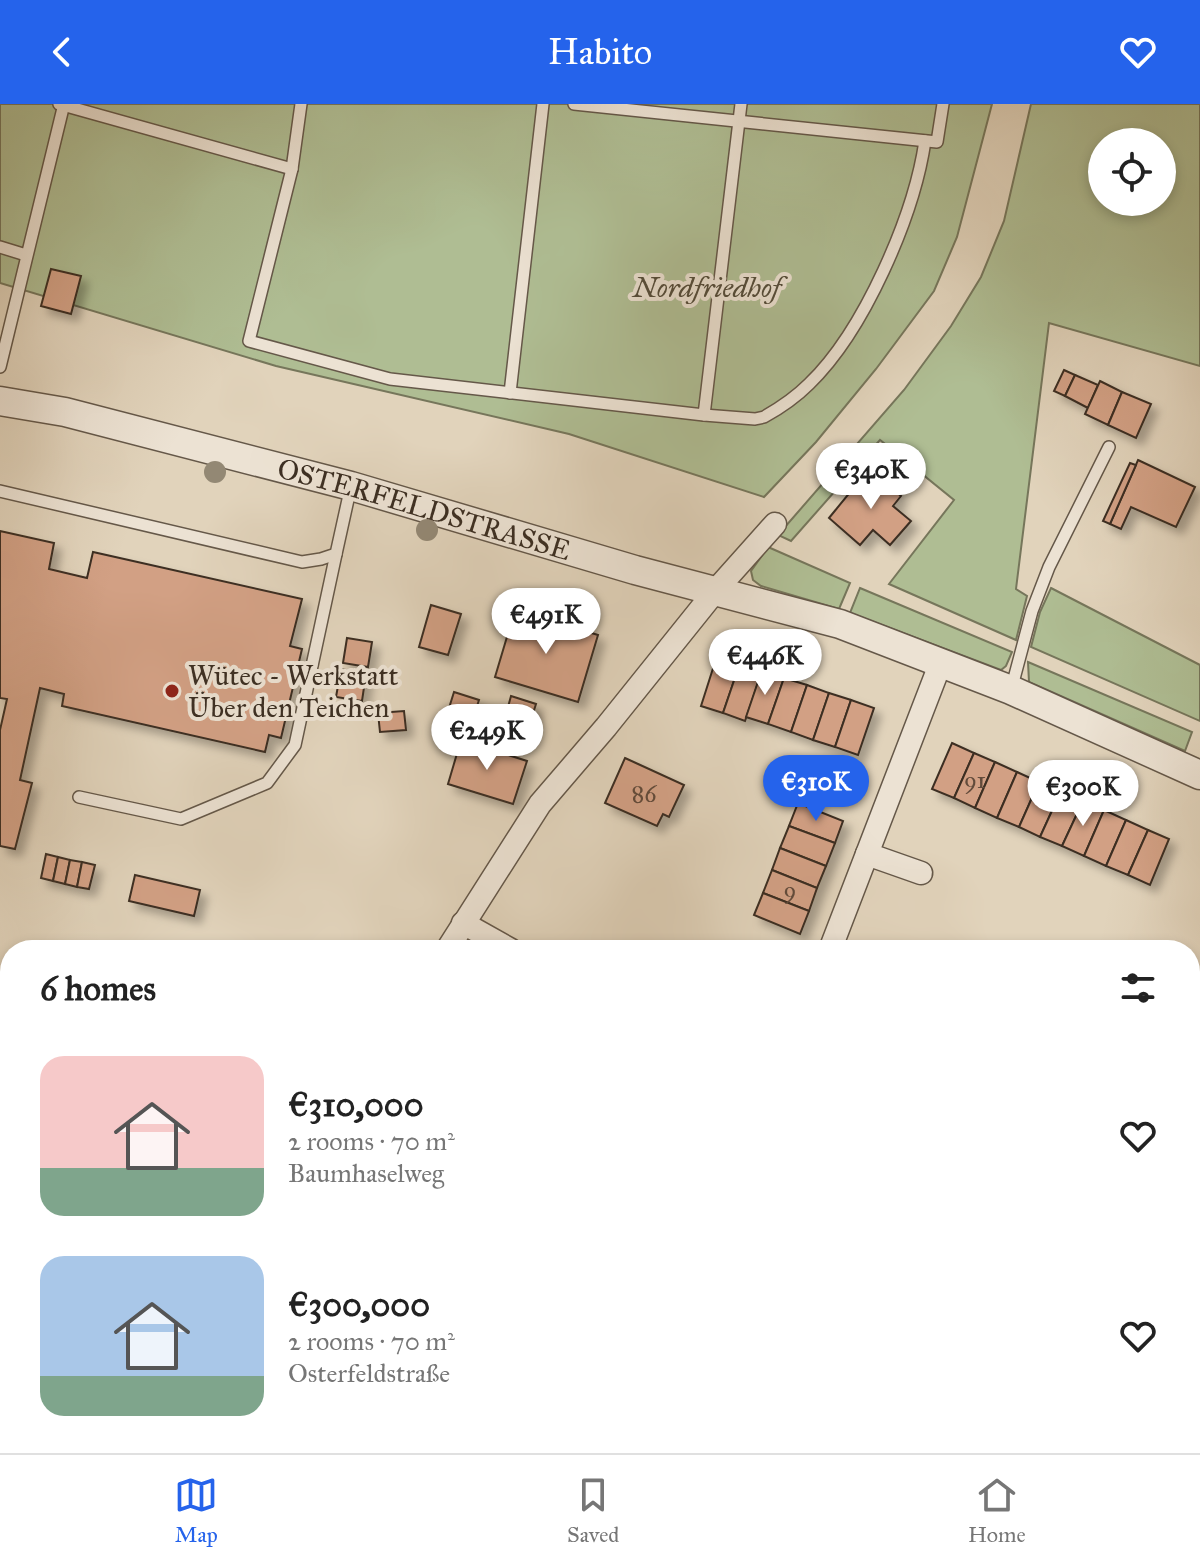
<!DOCTYPE html>
<meta charset="utf-8">
<style>
:root{--surface:#fff;--page:#f6f6f6;--text:#222;--muted:#767676;--line:#e0e0e0;--accent:#2563eb}
body{margin:0;font-family:"IM FELL Great Primer",serif;background:var(--page);color:var(--text);height:100vh;display:flex;flex-direction:column;font-size:30px;white-space:nowrap}
*{box-sizing:border-box;margin:0}
p{font-size:26px;color:var(--muted)}
.icon{flex:none;width:44px;height:44px;fill:none;stroke:currentColor;stroke-width:2;stroke-linecap:round;stroke-linejoin:round}
.map{position:relative;flex:1;overflow:hidden}
.drawer{position:absolute;left:0px;top:836px;width:1200px;height:514px;display:flex;flex-direction:column;background:var(--surface);border-radius:32px 32px 0 0;box-shadow:0 4px 12px #0003}
.drawer>*{flex:none}
.tools{position:absolute;left:1088px;top:24px;display:grid;gap:16px}
.tools a{display:grid;place-items:center;width:88px;height:88px;border-radius:50%;background:var(--surface);box-shadow:0 4px 12px #0003;font-size:40px}
.price{position:absolute;translate:-50% -68px;padding:0 18px;border-radius:28px;background:#fff;color:#222;font-size:26px;line-height:52px;filter:drop-shadow(0 2px 4px #0008)}
.price::after{content:'';position:absolute;left:50%;top:48px;width:24px;height:18px;margin-left:-12px;background:inherit;clip-path:polygon(0 0,100% 0,50% 100%)}
.price.selected{background:var(--accent);color:#fff}
ul{padding:0;list-style:none}
li{display:flex;align-items:center;gap:24px;height:200px;padding:0 40px}
li span{display:grid;place-items:center;flex:none;width:224px;height:160px;border-radius:24px;color:#555}
li>.icon{margin-inline-start:auto}
span .icon{width:96px;height:96px;fill:#fffc;stroke-width:1}
li b{font-size:34px}
h2{display:flex;justify-content:space-between;align-items:center;height:96px;padding:0 40px;font-size:34px}
header{display:flex;justify-content:space-between;align-items:center;height:104px;padding:0 40px;background:var(--accent);color:#fff;font-size:36px;font-weight:600}
.menu{display:flex;justify-content:space-around;align-items:center;height:112px;border-top:2px solid var(--line);background:var(--surface);font-size:22px;color:var(--muted)}
.menu a{display:grid;justify-items:center;gap:4px}
.menu .selected{color:var(--accent)}
.map>svg:first-child{display:block}
.green{fill:#afbd93;stroke:#76765b;stroke-width:2;fill-rule:evenodd}
.building{fill:#d2a084;stroke:#3c2f23;stroke-width:2;filter:url(#shadow)}
.lines{fill:none;stroke-linecap:round;stroke-linejoin:round}
.service-casing{stroke:#655849;stroke-width:14}
.minor-casing{stroke:#655849;stroke-width:25}
.tertiary-casing{stroke:#655849;stroke-width:31}
.service{stroke:#ece2d3;stroke-width:11}
.minor{stroke:#ece2d3;stroke-width:22}
.tertiary{stroke:#ece2d3;stroke-width:28}
.tree{fill:#938874}
.poi-dot{fill:#8f2418;stroke:#ece2d3;stroke-width:3}
.labels{text-anchor:middle;stroke-width:8;stroke-linejoin:round;paint-order:stroke}
.number-label{font-size:24px;fill:#624b3b}
.park-label{font-size:28px;font-style:italic;fill:#534b39;stroke:#ece2d3}
.street-label{font-size:28px;fill:#3c2f23;stroke:#ece2d3}
.poi-label{font-size:28px;fill:#3c2f23;stroke:#ece2d3;text-anchor:start}
</style>
<header><svg class="icon" aria-label="back" viewBox="0 0 24 24"><path d="M15 5l-7 7 7 7"/></svg>Habito<svg class="icon" aria-label="heart" viewBox="0 0 24 24"><path d="M12 20l-8-8c-3-5 5-10 8-4 3-6 11-1 8 4z"/></svg></header>
<div class="map">
<svg width="1200" height="1349" viewBox="0 0 1200 1349">
<defs>
<filter id="shadow"><feDropShadow dx="7" dy="7" stdDeviation="4" flood-color="#0004"/></filter>
</defs>
<rect width="100%" height="100%" fill="#e1d3bb"/>
<filter id="stains"><feTurbulence type="fractalNoise" baseFrequency=".0025" numOctaves="4"/><feColorMatrix values="0 0 0 0 .2 0 0 0 0 .09 0 0 0 0 .02 0 0 0 .5 -.17"/></filter>
<radialGradient id="worn" r=".72"><stop offset=".6" stop-color="#630" stop-opacity="0"/><stop offset="1" stop-color="#630" stop-opacity=".3"/></radialGradient>
<!-- green -->
<g class="green">
<polygon points="0,0 992,0 957,133 934,187 876,265 816,338 764,393 569,330 276,262 0,179"/>
<path d="M1031,0H1200V262L1049,219L1016,485L1027,492L1016,536L889,480L954,396L880,336L791,437L778,431L904,286L951,222L981,173L1004,117ZM1102,38H1162V98H1102Z"/>
<polygon points="768,443 850,479 839,505 761,482 753,476 751,467"/>
<polygon points="860,484 1012,548 1006,562 1001,566 850,509"/>
<polygon points="1051,484 1200,561 1200,617 1031,543 1040,508"/>
<polygon points="1028,558 1192,628 1185,647 1029,578"/>
</g>
<!-- building -->
<g class="building">
<polygon points="51,165 81,172 71,210 41,202"/>
<polygon points="1064,266 1075,271 1065,292 1054,287"/>
<polygon points="1075,271 1098,281 1088,304 1065,292"/>
<polygon points="1100,277 1122,288 1108,321 1085,310"/>
<polygon points="1122,288 1151,300 1136,334 1108,321"/>
<polygon points="1138,356 1195,383 1176,423 1131,403 1121,425 1110,420"/>
<polygon points="1130,359 1136,361 1110,420 1103,417"/>
<polygon points="869,365 901,392 893,402 911,417 890,441 873,426 860,441 829,414"/>
<polygon points="0,427 54,439 49,465 87,474 93,448 302,495 290,542 302,545 281,634 269,631 265,648 62,602 64,590 40,584 20,676 32,679 15,745 0,742 0,626 7,595 0,594"/>
<polygon points="431,501 461,510 448,551 419,543"/>
<polygon points="515,506 598,531 578,598 495,573"/>
<polygon points="347,534 372,538 368,563 343,559"/>
<polygon points="716,555 739,562 723,609 701,602"/>
<polygon points="739,562 761,570 745,617 723,609"/>
<polygon points="341,565 366,570 362,597 336,593"/>
<polygon points="762,566 784,574 768,620 746,613"/>
<polygon points="784,574 807,581 791,628 768,620"/>
<polygon points="807,581 829,589 813,636 791,628"/>
<polygon points="454,588 479,596 469,627 444,620"/>
<polygon points="829,589 851,596 835,643 813,636"/>
<polygon points="511,592 536,600 529,622 505,614"/>
<polygon points="851,596 874,604 858,651 835,643"/>
<polygon points="404,607 406,626 380,628 378,609"/>
<polygon points="461,636 527,657 513,700 448,680"/>
<polygon points="952,639 974,649 954,694 932,685"/>
<polygon points="974,649 995,658 975,704 954,694"/>
<polygon points="625,654 684,681 669,713 663,710 657,722 605,699"/>
<polygon points="995,658 1017,668 997,714 975,704"/>
<polygon points="1017,668 1039,678 1019,723 997,714"/>
<polygon points="1039,678 1061,687 1040,733 1019,723"/>
<polygon points="1061,687 1083,697 1062,742 1040,733"/>
<polygon points="1083,697 1104,706 1084,752 1062,742"/>
<polygon points="798,699 843,717 835,739 789,722"/>
<polygon points="1104,706 1126,716 1106,762 1084,752"/>
<polygon points="1126,716 1148,726 1128,771 1106,762"/>
<polygon points="789,722 835,739 826,762 780,744"/>
<polygon points="1148,726 1169,735 1150,781 1128,771"/>
<polygon points="780,744 826,762 817,784 772,766"/>
<polygon points="46,750 58,753 53,777 41,774"/>
<polygon points="58,753 70,756 65,780 53,777"/>
<polygon points="70,756 82,758 77,783 65,780"/>
<polygon points="82,758 95,761 89,785 77,783"/>
<polygon points="772,766 817,784 809,807 763,789"/>
<polygon points="135,771 200,786 194,812 129,797"/>
<polygon points="763,789 809,807 800,830 754,811"/>
<polygon points="1198,897 1200,897 1200,921 1195,920"/>
<polygon points="1195,920 1200,921 1200,945 1193,944"/>
<polygon points="1193,944 1200,945 1200,969 1190,967"/>
<polygon points="1190,967 1200,969 1200,993 1190,992"/>
<polygon points="1190,1087 1200,1088 1200,1111 1190,1110"/>
<polygon points="1190,1110 1200,1111 1200,1135 1190,1133"/>
<polygon points="1190,1133 1200,1135 1200,1160 1190,1159"/>
<polygon points="1190,1159 1200,1160 1200,1183 1190,1182"/>
<polygon points="1190,1182 1200,1183 1200,1207 1190,1207"/>
<polygon points="1190,1207 1200,1207 1200,1231 1190,1230"/>
<polygon points="1190,1230 1200,1231 1200,1253 1190,1252"/>
<polygon points="1190,1252 1200,1253 1200,1274 1190,1273"/>
<polygon points="351,1340 380,1340 375,1349 366,1349"/>
<polygon points="380,1340 409,1340 404,1349 375,1349"/>
<polygon points="409,1340 438,1340 433,1349 404,1349"/>
<polygon points="438,1340 452,1340 463,1346 461,1349 433,1349"/>
<polygon points="637,1340 665,1340 661,1349 643,1349 635,1344"/>
<polygon points="665,1340 693,1340 689,1349 661,1349"/>
<polygon points="693,1340 721,1340 717,1349 689,1349"/>
</g>
<g class="lines">
<defs>
<g id="service">
<polyline points="59,0 292,65"/>
<polyline points="301,0 292,65 249,237 390,275 704,311 741,0"/>
<polyline points="574,0 937,38 943,0"/>
<polyline points="0,143 26,151"/>
<polyline points="0,263 64,0"/>
<polyline points="510,289 543,0"/>
<path d="M704,311L755,315L764,313C780,304 796,293 809,280C864,227 914,112 925,37"/>
<polyline points="0,387 302,458 321,455 336,450 351,382"/>
<polyline points="1011,586 1032,507 1049,463 1109,343"/>
<polyline points="79,693 181,715 267,679 295,641 336,450"/>
</g>
<g id="minor">
<polyline points="867,750 921,769"/>
<polyline points="463,819 511,846"/>
<polyline points="447,846 540,700 606,623 716,486 775,420"/>
<polyline points="830,846 941,558"/>
<polyline points="1190,1037 1200,1039"/>
<polyline points="1190,1325 1200,1325"/>
<polyline points="246,1340 262,1349"/>
<polyline points="199,1349 204,1340"/>
<polyline points="867,1349 867,1340"/>
</g>
<g id="tertiary">
<path id="s1" d="M0,297L65,308L351,382L635,466L840,520L1011,586L1200,671"/>
</g>
</defs>
<!-- service casing -->
<use href="#service" class="service-casing"/>
<!-- minor casing -->
<use href="#minor" class="minor-casing"/>
<!-- tertiary casing -->
<use href="#tertiary" class="tertiary-casing"/>
<!-- service -->
<use href="#service" class="service"/>
<!-- minor -->
<use href="#minor" class="minor"/>
<!-- tertiary -->
<use href="#tertiary" class="tertiary"/>
</g>
<!-- trees -->
<g class="tree">
<circle cx="215" cy="368" r="11"/>
<circle cx="427" cy="426" r="11"/>
</g>
<!-- markers -->
<circle class="poi-dot" cx="172" cy="587" r="8"/>
<g class="labels">
<!-- number labels -->
<g class="number-label">
<text x="975" y="684">91</text>
<text x="644" y="698">86</text>
<text x="790" y="794">9</text>
</g>
<!-- park labels -->
<g class="park-label">
<text x="707" y="193">Nordfriedhof</text>
</g>
<!-- street labels -->
<g class="street-label">
<text dy="10" stroke="none"><textPath href="#s1" startOffset="438">OSTERFELDSTRASSE</textPath></text>
</g>
<!-- poi labels -->
<g class="poi-label">
<text x="188" y="581">Wütec - Werkstatt<tspan x="188" dy="32">Über den Teichen</tspan></text>
</g>
</g>
<rect width="100%" height="100%" filter="url(#stains)"/>
<rect width="100%" height="100%" fill="url(#worn)"/>
</svg>
<div class="tools">
<a><svg class="icon" aria-label="locate" viewBox="0 0 24 24"><circle cx="12" cy="12" r="6"/><path d="M12 2v4M12 18v4M2 12h4M18 12h4"/></svg></a>
</div>
<b class="price" style="left:871px;top:407px">€340K</b>
<b class="price" style="left:546px;top:552px">€491K</b>
<b class="price" style="left:765px;top:593px">€446K</b>
<b class="price" style="left:487px;top:668px">€249K</b>
<b class="price selected" style="left:816px;top:719px">€310K</b>
<b class="price" style="left:1083px;top:724px">€300K</b>
<section class="drawer">
<h2>6 homes<svg class="icon" aria-label="filters" viewBox="0 0 24 24"><path d="M4 7h16M4 17h16"/><circle cx="9" cy="7" r="2"/><circle cx="15" cy="17" r="2"/></svg></h2>
<ul>
<li><span style="background:linear-gradient(#f6c9c9 70%,#7fa58c 0)"><svg class="icon" aria-label="home" viewBox="0 0 24 24"><path d="M3 11l9-7 9 7M6 9v11h12V9"/></svg></span><div><b>€310,000</b><p>2 rooms · 70 m²</p><p>Baumhaselweg</p></div><svg class="icon" aria-label="heart" viewBox="0 0 24 24"><path d="M12 20l-8-8c-3-5 5-10 8-4 3-6 11-1 8 4z"/></svg></li>
<li><span style="background:linear-gradient(#a9c7e8 75%,#7fa58c 0)"><svg class="icon" aria-label="home" viewBox="0 0 24 24"><path d="M3 11l9-7 9 7M6 9v11h12V9"/></svg></span><div><b>€300,000</b><p>2 rooms · 70 m²</p><p>Osterfeldstraße</p></div><svg class="icon" aria-label="heart" viewBox="0 0 24 24"><path d="M12 20l-8-8c-3-5 5-10 8-4 3-6 11-1 8 4z"/></svg></li>
</ul>
</section>
</div>
<nav class="menu">
<a class="selected"><svg class="icon" aria-label="map" viewBox="0 0 24 24"><path d="M3 6l6-2 6 2 6-2v14l-6 2-6-2-6 2zM9 4v14M15 6v14"/></svg>Map</a>
<a><svg class="icon" aria-label="saved" viewBox="0 0 24 24"><path d="M7 4h10v16l-5-4-5 4z"/></svg>Saved</a>
<a><svg class="icon" aria-label="home" viewBox="0 0 24 24"><path d="M3 11l9-7 9 7M6 9v11h12V9"/></svg>Home</a>
</nav>
